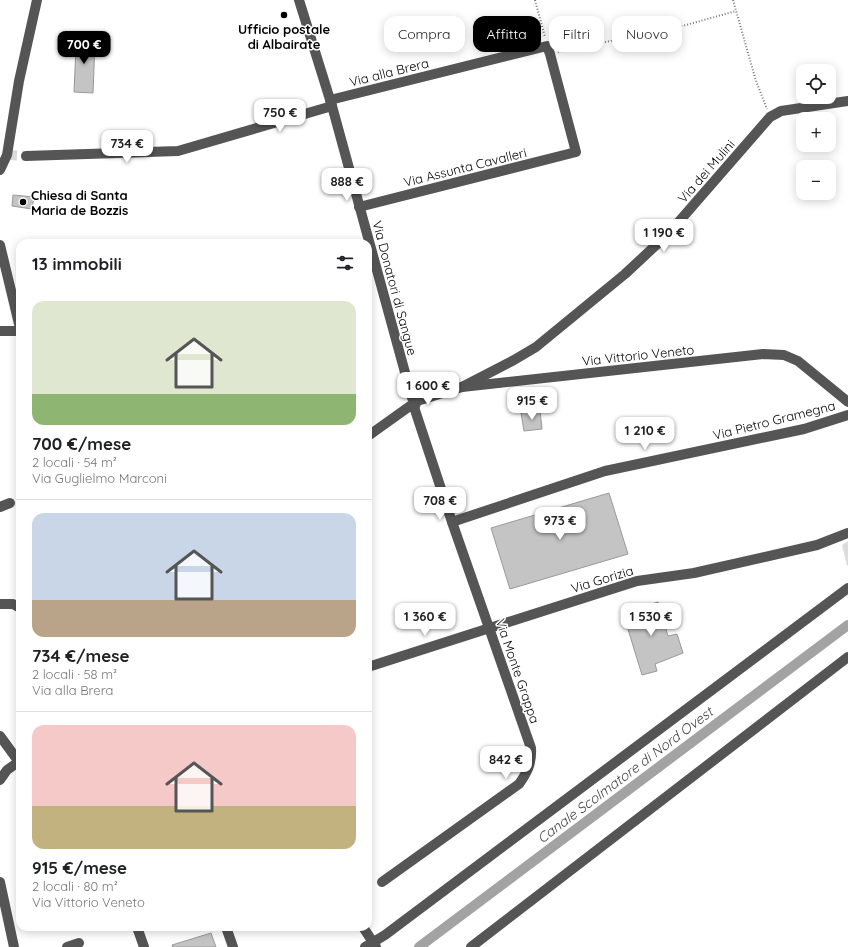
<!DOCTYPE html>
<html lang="it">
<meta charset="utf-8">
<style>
:root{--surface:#fff;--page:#f2f2f2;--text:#202124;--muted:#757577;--line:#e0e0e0;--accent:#000}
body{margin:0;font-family:Quicksand,sans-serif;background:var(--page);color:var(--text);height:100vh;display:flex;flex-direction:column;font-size:15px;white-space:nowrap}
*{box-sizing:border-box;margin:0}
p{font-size:13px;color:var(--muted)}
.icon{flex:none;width:22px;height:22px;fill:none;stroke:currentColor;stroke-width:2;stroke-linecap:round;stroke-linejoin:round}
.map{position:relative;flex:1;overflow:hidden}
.panel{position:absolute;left:16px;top:239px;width:356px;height:692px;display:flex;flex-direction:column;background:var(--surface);border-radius:12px;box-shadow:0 2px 10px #0003}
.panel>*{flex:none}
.banner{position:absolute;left:384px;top:16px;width:380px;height:36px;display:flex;gap:8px}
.tools{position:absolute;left:796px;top:64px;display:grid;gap:8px}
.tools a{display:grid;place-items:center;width:40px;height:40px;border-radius:8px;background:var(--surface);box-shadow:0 2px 10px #0003;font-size:20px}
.price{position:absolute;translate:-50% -34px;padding:0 9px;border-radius:8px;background:#fff;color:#222;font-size:13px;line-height:26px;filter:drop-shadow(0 1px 2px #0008)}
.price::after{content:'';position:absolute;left:50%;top:24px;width:12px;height:9px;margin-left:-6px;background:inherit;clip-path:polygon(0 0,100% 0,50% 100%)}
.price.selected{background:var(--accent);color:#fff}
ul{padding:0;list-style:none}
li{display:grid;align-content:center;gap:8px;height:212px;padding:0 16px}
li+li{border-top:1px solid var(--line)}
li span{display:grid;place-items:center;height:124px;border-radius:12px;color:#555}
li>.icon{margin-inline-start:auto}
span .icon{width:72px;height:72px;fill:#fffc;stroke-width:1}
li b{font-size:17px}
h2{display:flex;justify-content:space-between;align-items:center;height:48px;padding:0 16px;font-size:17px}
.pill{padding:0 14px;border-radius:12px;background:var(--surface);box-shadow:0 2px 10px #0003;font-size:14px;line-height:36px}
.pill.selected{background:var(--accent);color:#fff}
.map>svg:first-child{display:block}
.green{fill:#dcdcdc}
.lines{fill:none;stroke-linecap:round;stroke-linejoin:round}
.canal{stroke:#a3a3a3;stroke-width:10}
.building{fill:#c4c4c4;stroke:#999}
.minor-tunnel{stroke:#d9d9d9;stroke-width:10;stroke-dasharray:10 5;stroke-linecap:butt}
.path{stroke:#777;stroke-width:2;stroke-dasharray:1 2;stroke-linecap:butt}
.minor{stroke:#555;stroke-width:10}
.poi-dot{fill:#000;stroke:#fff;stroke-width:1.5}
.labels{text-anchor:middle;stroke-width:3;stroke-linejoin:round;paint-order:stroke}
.poi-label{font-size:13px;font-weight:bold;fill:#000;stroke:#fff}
.street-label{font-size:13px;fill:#000;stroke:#fff}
.water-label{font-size:14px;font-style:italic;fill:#444;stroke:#fff}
</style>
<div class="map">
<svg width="848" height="947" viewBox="0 0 848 947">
<rect width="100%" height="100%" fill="#fff"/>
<!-- green -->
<polygon class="green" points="848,541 848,565 847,566 842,545"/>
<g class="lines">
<!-- canal -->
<polyline class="canal" points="419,947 848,625"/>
</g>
<!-- building -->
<g class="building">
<polygon points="74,37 88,38 88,42 95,43 93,93 74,92 76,47 74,46"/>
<polygon points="13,195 34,197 32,209 12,206"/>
<polygon points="540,410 542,429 524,431 521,413"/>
<polygon points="609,493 628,554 510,589 491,528"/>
<polygon points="658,602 668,636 677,634 683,653 655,664 657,671 642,675 623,613"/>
<polygon points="211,933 216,947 173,947 172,945"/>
</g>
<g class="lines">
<!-- minor-tunnel -->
<polyline class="minor-tunnel" points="7,155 26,156"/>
<!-- path -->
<g class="path">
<polyline points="535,0 545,37"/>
<polyline points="733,0 756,81 767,109"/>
<polyline points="558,52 686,25 736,11"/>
</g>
<!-- minor -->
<g class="minor">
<polyline points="299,0 332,106 412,398 417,401 415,406"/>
<polyline points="330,100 547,46 550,54 576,152 359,207"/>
<polyline points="26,156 178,151 332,106"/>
<polyline points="0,170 7,155 19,81 37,0"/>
<polyline points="0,245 20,328"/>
<polyline points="0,331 20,331"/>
<polyline points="462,387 514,360 536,347 625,274 669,233 770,117 781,111 848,101"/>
<polyline points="417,401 462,387 763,354 784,355 798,361 848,402"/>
<polyline points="368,436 410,406"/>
<polyline points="0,507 10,503"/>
<polyline points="452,522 605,471 804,429 848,415"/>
<polyline points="0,604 13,604 20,608"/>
<polyline points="368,667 637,581 694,573 817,545 848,533"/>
<polyline points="0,736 19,762"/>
<polyline points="0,780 7,770 20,761"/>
<polyline points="0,882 14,947"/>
<path d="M382,882L519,784C527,773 532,763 531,748L452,522L414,407"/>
<polyline points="137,927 144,947"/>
<polyline points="226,927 233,947"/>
<polyline points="363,927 376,947"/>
<polyline points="67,947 79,943"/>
<polyline points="365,947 385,935 848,588"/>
<polyline points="471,947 848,657"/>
</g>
</g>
<!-- markers -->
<g class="poi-dot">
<circle cx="284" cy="15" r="4"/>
<circle cx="23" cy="202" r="4"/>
</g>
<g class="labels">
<!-- poi labels -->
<g class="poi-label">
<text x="284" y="34">Ufficio postale<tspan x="284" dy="15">di Albairate</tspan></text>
<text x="31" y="200" text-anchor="start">Chiesa di Santa<tspan x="31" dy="15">Maria de Bozzis</tspan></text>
</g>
<!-- street labels -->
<g class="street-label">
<text transform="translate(389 72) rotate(-14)" y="5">Via alla Brera</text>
<text transform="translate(465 167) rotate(-14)" y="5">Via Assunta Cavalleri</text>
<text transform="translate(706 171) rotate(-49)" y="5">Via dei Mulini</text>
<text transform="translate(395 288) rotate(75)" y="5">Via Donatori di Sangue</text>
<text transform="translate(638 355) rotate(-6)" y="5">Via Vittorio Veneto</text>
<text transform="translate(774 420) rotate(-14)" y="5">Via Pietro Gramegna</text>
<text transform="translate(602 579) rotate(-17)" y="5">Via Gorizia</text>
<text transform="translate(518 671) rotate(71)" y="5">Via Monte Grappa</text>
</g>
<!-- water labels -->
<g class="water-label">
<text transform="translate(625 775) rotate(-37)" y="5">Canale Scolmatore di Nord Ovest</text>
</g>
</g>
</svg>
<div class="tools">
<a><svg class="icon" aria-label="locate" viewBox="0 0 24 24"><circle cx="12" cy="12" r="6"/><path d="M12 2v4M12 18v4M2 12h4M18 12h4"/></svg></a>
<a>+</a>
<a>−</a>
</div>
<b class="price selected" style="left:84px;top:65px">700 €</b>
<b class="price" style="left:280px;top:133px">750 €</b>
<b class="price" style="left:127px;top:164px">734 €</b>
<b class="price" style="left:347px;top:202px">888 €</b>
<b class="price" style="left:664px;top:253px">1 190 €</b>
<b class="price" style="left:428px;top:406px">1 600 €</b>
<b class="price" style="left:532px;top:421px">915 €</b>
<b class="price" style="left:645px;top:451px">1 210 €</b>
<b class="price" style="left:440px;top:521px">708 €</b>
<b class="price" style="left:560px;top:541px">973 €</b>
<b class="price" style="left:425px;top:637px">1 360 €</b>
<b class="price" style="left:651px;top:637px">1 530 €</b>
<b class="price" style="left:506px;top:780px">842 €</b>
<div class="banner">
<a class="pill">Compra</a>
<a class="pill selected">Affitta</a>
<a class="pill">Filtri</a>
<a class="pill">Nuovo</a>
</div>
<section class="panel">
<h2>13 immobili<svg class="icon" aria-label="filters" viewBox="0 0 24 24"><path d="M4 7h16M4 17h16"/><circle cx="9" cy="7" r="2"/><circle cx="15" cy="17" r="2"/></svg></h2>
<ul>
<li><span style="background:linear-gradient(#dfe7d0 75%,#8fb573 0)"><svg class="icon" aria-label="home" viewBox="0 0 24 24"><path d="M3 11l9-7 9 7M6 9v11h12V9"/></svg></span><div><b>700 €/mese</b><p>2 locali · 54 m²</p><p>Via Guglielmo Marconi</p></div></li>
<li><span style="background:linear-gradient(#c9d6e8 70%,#b9a48a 0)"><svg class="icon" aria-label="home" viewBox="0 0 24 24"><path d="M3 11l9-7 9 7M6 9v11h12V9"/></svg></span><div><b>734 €/mese</b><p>2 locali · 58 m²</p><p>Via alla Brera</p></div></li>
<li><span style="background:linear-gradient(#f6c9c9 65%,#c2b280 0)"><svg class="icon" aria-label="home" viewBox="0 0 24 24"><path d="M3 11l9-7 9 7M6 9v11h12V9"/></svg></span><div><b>915 €/mese</b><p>2 locali · 80 m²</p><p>Via Vittorio Veneto</p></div></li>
</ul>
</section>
</div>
